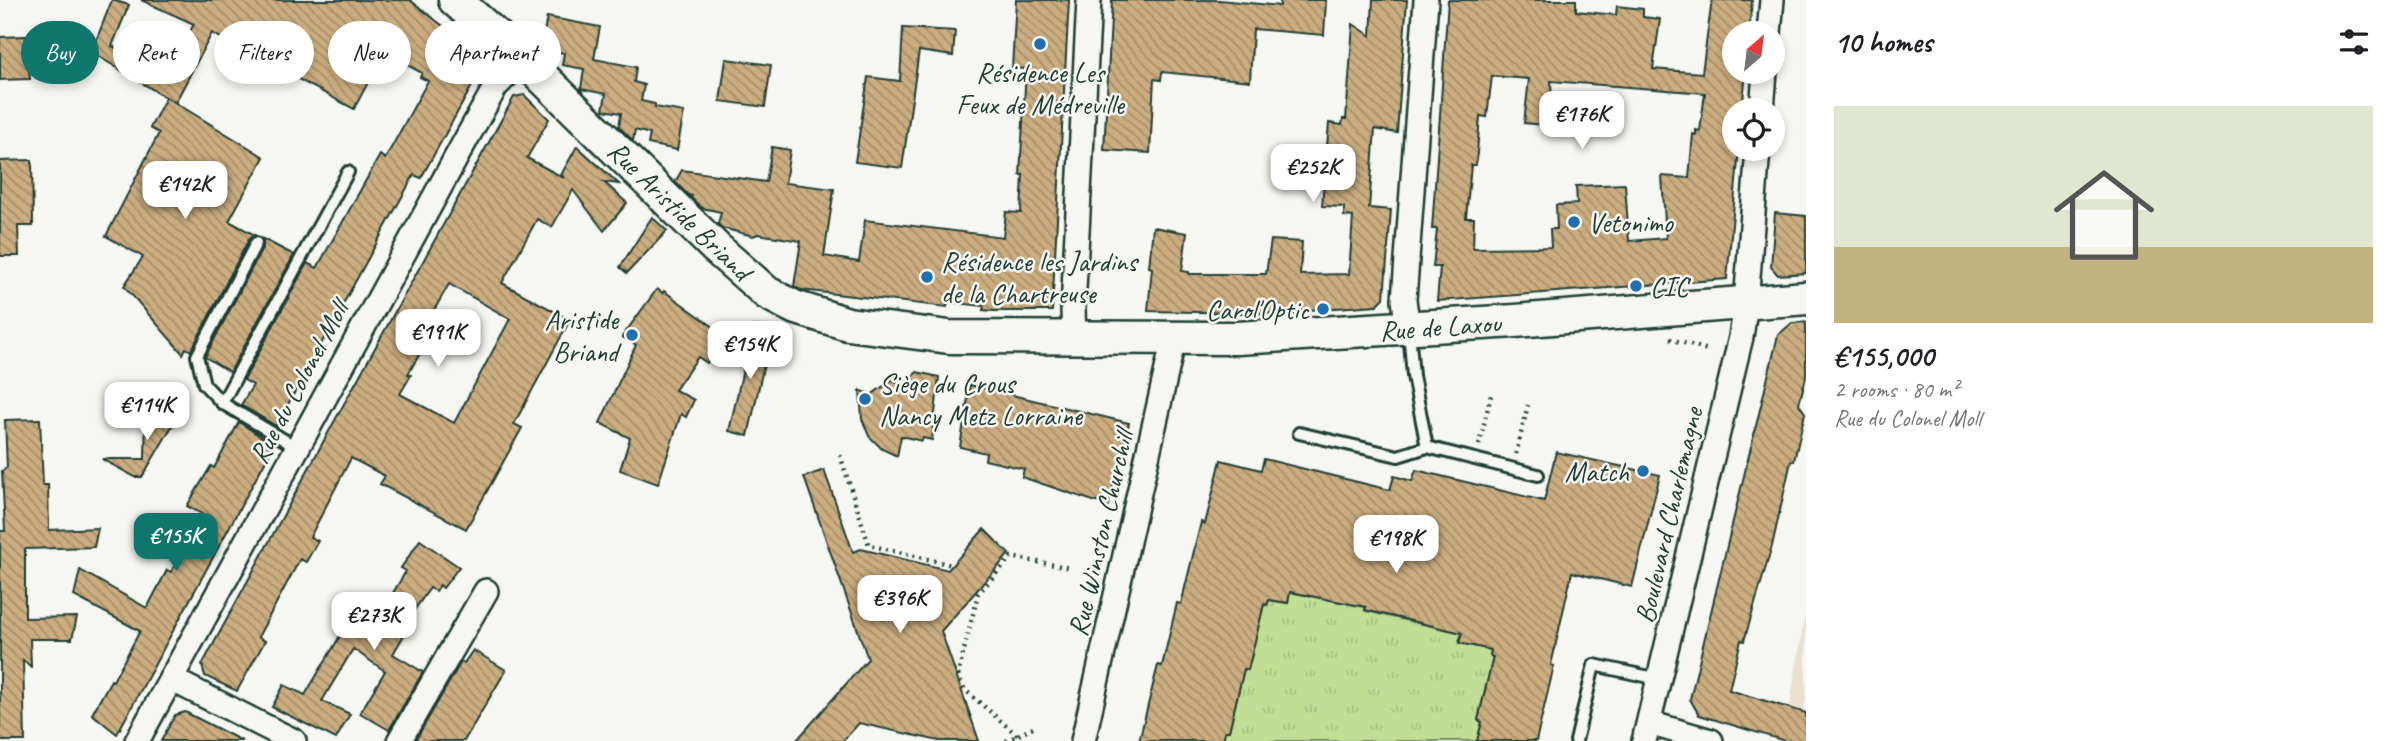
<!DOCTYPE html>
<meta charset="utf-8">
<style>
:root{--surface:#fff;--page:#f6f6f6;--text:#202124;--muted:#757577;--accent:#0f766e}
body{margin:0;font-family:Caveat,sans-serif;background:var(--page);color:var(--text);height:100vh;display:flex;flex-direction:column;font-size:26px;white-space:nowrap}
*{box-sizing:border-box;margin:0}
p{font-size:23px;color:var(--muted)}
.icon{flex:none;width:38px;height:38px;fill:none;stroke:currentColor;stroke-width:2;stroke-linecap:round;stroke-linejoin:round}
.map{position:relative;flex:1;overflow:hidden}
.panel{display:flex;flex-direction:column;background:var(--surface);width:595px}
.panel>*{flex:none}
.top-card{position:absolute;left:21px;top:21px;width:665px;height:63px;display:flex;gap:14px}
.needle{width:46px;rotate:28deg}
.fabs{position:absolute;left:1722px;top:21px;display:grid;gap:14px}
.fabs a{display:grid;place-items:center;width:63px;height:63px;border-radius:50%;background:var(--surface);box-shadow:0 4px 10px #0003;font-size:35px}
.price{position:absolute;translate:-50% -60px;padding:0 16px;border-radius:14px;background:#fff;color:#222;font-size:23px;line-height:46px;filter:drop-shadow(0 2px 4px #0008)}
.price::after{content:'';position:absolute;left:50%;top:42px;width:21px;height:16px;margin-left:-10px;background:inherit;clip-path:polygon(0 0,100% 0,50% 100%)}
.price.current{background:var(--accent);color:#fff}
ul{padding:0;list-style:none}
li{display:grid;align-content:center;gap:14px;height:371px;padding:0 28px}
li span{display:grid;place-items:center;height:217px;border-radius:0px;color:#555}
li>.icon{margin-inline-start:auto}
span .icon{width:126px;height:126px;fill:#fffc;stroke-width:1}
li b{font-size:30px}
h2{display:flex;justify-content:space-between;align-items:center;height:84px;padding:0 28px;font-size:30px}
.chip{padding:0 24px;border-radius:32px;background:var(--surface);box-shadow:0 4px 10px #0003;font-size:24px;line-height:63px}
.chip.current{background:var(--accent);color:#fff}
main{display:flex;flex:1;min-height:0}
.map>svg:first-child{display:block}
.built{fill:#e9e0d0}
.park{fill:url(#park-tufts);stroke:#708e64;stroke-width:2}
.building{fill:url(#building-back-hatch);stroke:#1f3d34;stroke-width:2;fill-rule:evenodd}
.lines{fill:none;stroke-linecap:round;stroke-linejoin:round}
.service-casing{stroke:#1f3d34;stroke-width:16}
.minor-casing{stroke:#1f3d34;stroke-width:28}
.secondary-casing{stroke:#1f3d34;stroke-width:37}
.path{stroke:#1f3d34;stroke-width:4.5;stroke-dasharray:2 5;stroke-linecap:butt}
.service{stroke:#f6f6f2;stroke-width:10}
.minor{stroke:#f6f6f2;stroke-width:23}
.secondary{stroke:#f6f6f2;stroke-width:32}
.poi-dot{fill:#1f6fb2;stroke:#f6f6f2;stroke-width:2.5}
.labels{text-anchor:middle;stroke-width:5;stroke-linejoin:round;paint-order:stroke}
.poi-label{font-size:28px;fill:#1f3d34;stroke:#f6f6f2;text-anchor:start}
.street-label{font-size:28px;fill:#1f3d34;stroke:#f6f6f2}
</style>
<main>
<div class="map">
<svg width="1806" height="741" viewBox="0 0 1806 741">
<defs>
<pattern id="park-tufts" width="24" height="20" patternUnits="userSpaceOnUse" patternTransform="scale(1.75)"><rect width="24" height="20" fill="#c2de95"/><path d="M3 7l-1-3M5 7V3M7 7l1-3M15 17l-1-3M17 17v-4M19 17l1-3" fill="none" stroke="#a6bf81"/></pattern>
<pattern id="building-back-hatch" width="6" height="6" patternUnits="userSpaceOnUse" patternTransform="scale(1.75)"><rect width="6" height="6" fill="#ccad80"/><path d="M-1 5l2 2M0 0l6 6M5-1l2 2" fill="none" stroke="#a58e6a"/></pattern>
</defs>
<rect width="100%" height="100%" fill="#f6f6f2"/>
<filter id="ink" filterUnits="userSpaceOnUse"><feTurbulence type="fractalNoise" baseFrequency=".0143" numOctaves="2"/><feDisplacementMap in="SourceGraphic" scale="14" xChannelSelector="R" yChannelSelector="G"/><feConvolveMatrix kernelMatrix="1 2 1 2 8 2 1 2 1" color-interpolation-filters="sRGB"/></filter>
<g filter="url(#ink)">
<!-- built -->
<polygon class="built" points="1806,610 1806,697 1803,714 1786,741 1784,741"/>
<!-- park -->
<polygon class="park" points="1290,592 1366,607 1365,611 1462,633 1460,643 1491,650 1490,656 1493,657 1478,720 1482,722 1477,741 1223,741 1225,731 1229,731 1244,669 1248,669 1264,604 1267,605 1269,600 1288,603"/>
<!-- building -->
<g class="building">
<polygon points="112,0 129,5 112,46 167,75 194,24 141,0 410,0 481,56 483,66 421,178 414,175 276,426 241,405 253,385 244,380 307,263 317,268 380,155 385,159 428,81 420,77 422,73 384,52 354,109 212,33 175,103 88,50 97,38"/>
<polygon points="1016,0 1069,0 1052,311 994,311 983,310 984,306 948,302 947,307 801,290 794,286 801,241 758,234 753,236 722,228 718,224 721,212 702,208 691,198 692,196 688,195 675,182 682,170 766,182 772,147 790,150 785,183 834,189 824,256 859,262 865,220 1003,237 1006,212 1021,213 1023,175 1020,175 1026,69 1012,68"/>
<polygon points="1112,0 1219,0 1280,6 1280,0 1326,0 1324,35 1253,29 1250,81 1162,72 1161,80 1154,79 1150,153 1104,150"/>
<polygon points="1373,0 1407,0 1397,133 1375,129 1369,208 1391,210 1384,298 1377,305 1294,311 1294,314 1148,311 1152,268 1149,267 1153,227 1187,233 1182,271 1189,272 1189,274 1266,274 1271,240 1302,242 1300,275 1349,274 1353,217 1344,216 1344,207 1322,206 1329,123 1342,125 1343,119 1346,119 1353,24 1371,36"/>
<path d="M1448,0H1576V11L1616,15L1617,6L1643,9V17L1660,19L1653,69L1702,73L1712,0H1752L1749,33H1734V72H1746L1742,110H1734V149H1739L1727,279L1437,301L1440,267H1433L1437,229H1432ZM1492,76L1529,79L1524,123L1553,126L1551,81L1705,93L1700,131L1696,130V135L1693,134L1689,178L1662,176L1666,238L1629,241L1625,184L1576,186L1577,204L1556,205L1557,229H1550L1551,247L1473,248L1474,218H1466L1471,165H1476L1480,116L1487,117Z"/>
<polygon points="547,17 600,27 594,59 636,67 634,82 644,85 641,101 655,104 655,107 684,112 677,150 648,144 650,134 635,130 633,141 619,127 621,113 603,110 606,94 581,89 584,69 562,65 564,53 541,48"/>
<polygon points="903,28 955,31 953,56 919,51 902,168 855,162 868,77 900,81"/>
<polygon points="26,36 30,79 0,80 0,37"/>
<polygon points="726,59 771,65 765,107 720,101"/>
<path d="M524,95L549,119L527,158L564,178L561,175L577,146L619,184L604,182L627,203L604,231L573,190L552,227L537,219L502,283L570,320L514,424L522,428L466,529L380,484L385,476L351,458L310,537L318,541L306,562L300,559L258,637L265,641L237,691L205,676L202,665L334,422L514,97ZM449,284L510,319L454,423L400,394L411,375L408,374L433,331L425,326Z"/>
<polygon points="166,97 264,157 229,221 255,235 249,239 191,351 186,348 183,354 124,286 143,257 106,236 159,133 150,128"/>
<polygon points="32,160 33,226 18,226 19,256 0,256 0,161"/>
<polygon points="1775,213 1806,216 1806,273 1778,275 1771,267"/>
<polygon points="652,217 667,231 627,273 620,267"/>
<polygon points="263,239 294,255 230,372 205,357 263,247"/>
<polygon points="657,289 663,293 664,291 726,336 707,363 698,357 675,390 694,400 686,417 681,414 658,484 620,470 630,438 600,423 636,345 622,337"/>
<polygon points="1806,322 1806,377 1799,404 1805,413 1794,461 1791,461 1772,546 1744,641 1741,640 1729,690 1806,713 1806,741 1785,741 1699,715 1690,699 1778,335 1792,323"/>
<polygon points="753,326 772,328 748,436 729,431"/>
<polygon points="917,372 939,377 932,440 923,438 922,441 901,436 897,456 882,449 869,436 862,419 860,390 871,395 892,380 904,384"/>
<polygon points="970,385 1129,423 1108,506 1022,477 1024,469 985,460 986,453 960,447"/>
<polygon points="146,406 171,406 162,420 172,426 142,477 135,477 102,459 145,459"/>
<polygon points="40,419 43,485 48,485 49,530 98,528 94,547 25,549 25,618 77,617 72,639 30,639 31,667 23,660 25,741 0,741 0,531 5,531 2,471 7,467 5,420"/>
<polygon points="239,422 274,445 117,734 92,714 111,680 113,681 140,631 74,596 80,570 147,608 167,570 171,572 204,515 187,506 211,466 214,468"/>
<polygon points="1556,452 1660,475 1632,587 1572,572 1551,665 1554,666 1536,741 1477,741 1482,722 1478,720 1493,657 1490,656 1491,650 1459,643 1462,633 1365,610 1366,607 1290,592 1288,603 1269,600 1267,605 1264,604 1248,670 1244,669 1229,731 1225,731 1223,741 1139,741 1158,665 1162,666 1177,603 1181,604 1201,522 1205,524 1221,460 1261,470 1264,459 1390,490 1394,476 1412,481 1416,470 1544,501"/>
<polygon points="824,470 853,552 861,549 948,570 984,529 1009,554 941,631 979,741 939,741 859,723 843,741 796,741 868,659 804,477"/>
<polygon points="420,540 459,567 443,588 440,585 436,591 430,588 410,616 414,618 393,654 423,672 389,730 360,713 385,671 353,649 322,701 350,714 336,739 272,707 284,685 305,695 353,614 374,625 406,571 401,568"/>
<polygon points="473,650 506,670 464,741 415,741 461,662 464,663"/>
<polygon points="185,712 242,741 161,741 175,715"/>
</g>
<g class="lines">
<defs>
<g id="service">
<polyline points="256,243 197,356 204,384 222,403 296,447"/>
<polyline points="1409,331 1413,376 1427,447 1538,475"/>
<polyline points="222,403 348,172"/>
<polyline points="1299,433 1398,456 1427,447"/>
<polyline points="1576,741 1594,665 1659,679"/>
</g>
<g id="minor">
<polyline points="1769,33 1772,0"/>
<polyline points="1762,110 1765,72"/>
<polyline points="1408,328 1404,300 1426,0"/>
<polyline points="1074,338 1073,309 1089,0"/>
<polyline points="171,679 294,741"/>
<polyline points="1649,723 1711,741"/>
<polyline points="137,741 469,134 496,86 523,59"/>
<polyline points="399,741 486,591"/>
<polyline points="1083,741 1174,338"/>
<polyline points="1644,741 1741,337 1746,303 1758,149"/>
</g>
<polyline id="secondary" points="455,0 536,71 716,248 767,293 794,307 848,324 949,337 1237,338 1515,321 1806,298"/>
</defs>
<!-- service casing -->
<use href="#service" class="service-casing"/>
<!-- minor casing -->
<use href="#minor" class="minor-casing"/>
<!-- secondary casing -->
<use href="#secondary" class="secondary-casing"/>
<!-- path -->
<g class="path">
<polyline points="1670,339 1708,350"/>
<polyline points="1479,445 1491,395"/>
<polyline points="1516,454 1528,405"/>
<polyline points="840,455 869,545 952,565"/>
<polyline points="882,583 893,618"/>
<polyline points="1017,735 964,689 958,674 978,594 1011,557 1071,568"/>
<polyline points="1006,741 1035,727"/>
</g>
<!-- service -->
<use href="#service" class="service"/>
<!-- minor -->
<use href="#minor" class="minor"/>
<!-- secondary -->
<use href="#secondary" class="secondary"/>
</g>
</g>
<!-- markers -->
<g class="poi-dot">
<circle cx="1040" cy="44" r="7"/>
<circle cx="1574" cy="222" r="7"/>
<circle cx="927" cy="277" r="7"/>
<circle cx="1636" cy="286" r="7"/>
<circle cx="1323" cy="309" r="7"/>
<circle cx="632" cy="335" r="7"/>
<circle cx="865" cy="399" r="7"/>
<circle cx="1643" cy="471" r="7"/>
</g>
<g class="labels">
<!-- poi labels -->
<g class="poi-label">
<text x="1040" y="82" text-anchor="middle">Résidence Les<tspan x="1040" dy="32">Feux de Médreville</tspan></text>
<text x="1588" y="232">Vetonimo</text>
<text x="941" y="271">Résidence les Jardins<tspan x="941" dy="32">de la Chartreuse</tspan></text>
<text x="1650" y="296">CIC</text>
<text x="1309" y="319" text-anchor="end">Carol'Optic</text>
<text x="618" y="329" text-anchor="end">Aristide<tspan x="618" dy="32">Briand</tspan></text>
<text x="879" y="393">Siège du Crous<tspan x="879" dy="32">Nancy Metz Lorraine</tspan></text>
<text x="1629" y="481" text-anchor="end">Match</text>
</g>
<!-- street labels -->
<g class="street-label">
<text transform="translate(680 210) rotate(44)" y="10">Rue Aristide Briand</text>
<text transform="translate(1440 326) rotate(-4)" y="10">Rue de Laxou</text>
<text transform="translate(298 382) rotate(-62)" y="10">Rue du Colonel Moll</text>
<text transform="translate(1668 515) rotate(-77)" y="10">Boulevard Charlemagne</text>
<text transform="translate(1100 533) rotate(-77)" y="10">Rue Winston Churchill</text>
</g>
</g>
</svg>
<div class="fabs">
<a><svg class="needle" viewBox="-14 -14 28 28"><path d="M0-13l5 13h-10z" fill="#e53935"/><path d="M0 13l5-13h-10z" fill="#757577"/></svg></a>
<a><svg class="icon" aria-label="locate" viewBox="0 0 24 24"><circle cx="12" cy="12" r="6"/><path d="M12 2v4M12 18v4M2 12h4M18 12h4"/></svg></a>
</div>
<b class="price" style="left:1582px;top:151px">€176K</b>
<b class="price" style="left:1313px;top:204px">€252K</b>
<b class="price" style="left:185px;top:221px">€142K</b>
<b class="price" style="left:438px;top:369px">€191K</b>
<b class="price" style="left:750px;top:381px">€154K</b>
<b class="price" style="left:147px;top:442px">€114K</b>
<b class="price current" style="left:176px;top:573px">€155K</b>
<b class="price" style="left:1396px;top:575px">€198K</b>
<b class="price" style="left:900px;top:635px">€396K</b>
<b class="price" style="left:374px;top:652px">€273K</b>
<div class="top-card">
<a class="chip current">Buy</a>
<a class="chip">Rent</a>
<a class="chip">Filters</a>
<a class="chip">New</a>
<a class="chip">Apartment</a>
</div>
</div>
<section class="panel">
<h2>10 homes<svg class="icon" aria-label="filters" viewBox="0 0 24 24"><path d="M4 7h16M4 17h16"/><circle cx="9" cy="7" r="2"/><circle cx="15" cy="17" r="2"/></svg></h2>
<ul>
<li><span style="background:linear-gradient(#dfe7d0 65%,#c2b280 0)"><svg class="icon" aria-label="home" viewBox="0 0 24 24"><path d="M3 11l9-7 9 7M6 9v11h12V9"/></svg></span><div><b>€155,000</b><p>2 rooms · 80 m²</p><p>Rue du Colonel Moll</p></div></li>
</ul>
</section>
</main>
